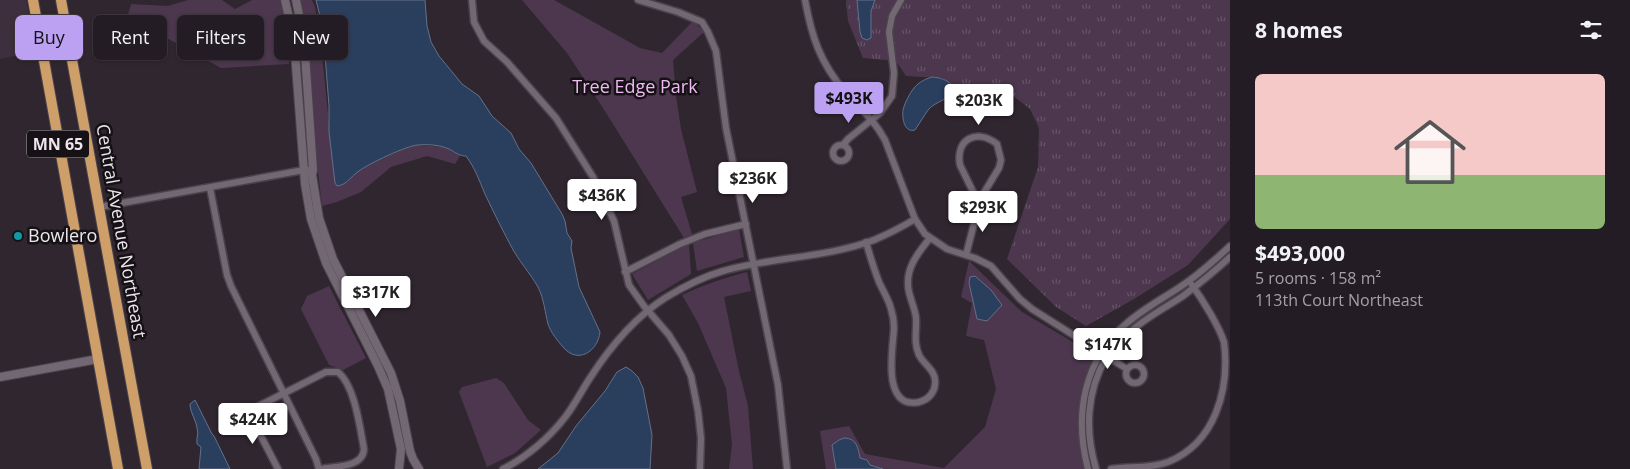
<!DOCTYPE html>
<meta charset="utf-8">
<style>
:root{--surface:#241c24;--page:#302931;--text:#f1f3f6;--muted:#a3a1a6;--line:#413a41;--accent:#bca0f2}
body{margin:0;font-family:"Open Sans",sans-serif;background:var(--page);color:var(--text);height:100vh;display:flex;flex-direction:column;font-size:19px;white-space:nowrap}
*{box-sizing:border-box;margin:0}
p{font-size:16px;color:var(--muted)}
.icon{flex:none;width:28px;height:28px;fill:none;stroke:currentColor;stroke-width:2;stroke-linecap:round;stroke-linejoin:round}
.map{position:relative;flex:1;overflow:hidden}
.side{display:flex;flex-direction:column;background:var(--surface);width:400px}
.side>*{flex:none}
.top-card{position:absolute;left:15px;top:15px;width:475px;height:45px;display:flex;gap:10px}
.price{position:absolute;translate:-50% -42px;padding:0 11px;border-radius:5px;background:#fff;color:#222;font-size:16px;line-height:32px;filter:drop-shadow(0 1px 2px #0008)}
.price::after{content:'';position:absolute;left:50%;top:30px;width:15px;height:11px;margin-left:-8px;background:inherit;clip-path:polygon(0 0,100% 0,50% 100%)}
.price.active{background:var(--accent);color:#111}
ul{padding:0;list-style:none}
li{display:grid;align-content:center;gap:10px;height:265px;padding:0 25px}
li span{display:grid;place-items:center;height:155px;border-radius:8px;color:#555}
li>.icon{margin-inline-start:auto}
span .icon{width:90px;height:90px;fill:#fffc;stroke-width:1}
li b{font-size:21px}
h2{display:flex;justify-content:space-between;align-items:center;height:60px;padding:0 25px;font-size:21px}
.chip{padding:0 18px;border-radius:8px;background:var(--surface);box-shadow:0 1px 4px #0004,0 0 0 1px var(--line);font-size:18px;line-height:45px}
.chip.active{background:var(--accent);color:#111}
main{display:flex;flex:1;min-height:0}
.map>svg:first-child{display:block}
.built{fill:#3d2f3e}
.grass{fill:url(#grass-tufts)}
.park{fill:#4c374e}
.water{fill:#2a3e5e;stroke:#647189}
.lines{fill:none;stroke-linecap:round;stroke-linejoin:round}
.minor-casing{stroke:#4b434b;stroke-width:9}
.tertiary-casing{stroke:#4b434b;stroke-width:10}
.trunk-casing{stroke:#4b434b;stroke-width:12}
.minor{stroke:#726773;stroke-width:6}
.tertiary{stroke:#726773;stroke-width:8}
.trunk{stroke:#cf9f6a;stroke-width:10}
.culture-dot{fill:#0f9aa8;stroke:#151115;stroke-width:2}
.labels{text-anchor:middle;stroke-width:5;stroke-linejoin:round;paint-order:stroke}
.shield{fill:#151115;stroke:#aca7ac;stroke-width:1}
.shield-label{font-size:16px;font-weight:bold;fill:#ede7ed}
.park-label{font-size:18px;fill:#edbbf1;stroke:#151115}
.street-label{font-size:18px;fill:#ede7ed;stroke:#151115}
.poi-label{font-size:18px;fill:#ede7ed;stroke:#151115;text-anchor:start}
</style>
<main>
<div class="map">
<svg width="1230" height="469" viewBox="0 0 1230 469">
<defs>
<pattern id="grass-tufts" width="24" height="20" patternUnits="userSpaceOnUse" patternTransform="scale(1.25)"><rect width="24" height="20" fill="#4c374e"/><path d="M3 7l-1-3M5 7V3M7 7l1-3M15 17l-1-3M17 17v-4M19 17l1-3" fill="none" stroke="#665468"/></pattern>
</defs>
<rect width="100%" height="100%" fill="#302630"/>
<!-- built -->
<polygon class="built" points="0,0 26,0 36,52 0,59"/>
<!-- grass -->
<polygon class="grass" points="846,0 1230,0 1230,219 1188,265 1134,299 1086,326 1056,307 1007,259 1038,167 1039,128 1030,109 1012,95 992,89 952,92 953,86 943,78 906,76 896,61 863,58 848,21"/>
<!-- park -->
<g class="park">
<polygon points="188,0 222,0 235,9 252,0 280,0 284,12 289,64 221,68 165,37 124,29 131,4 168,6"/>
<path d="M298,0H312L315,7C325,65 328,124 335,183H346L357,172L366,166L407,147L417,145L447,147L460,156L455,164L427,156L391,167L361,192L337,202L322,206Z"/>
<polygon points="522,0 554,0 640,48 662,53 693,21 704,32 673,60 676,96 681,129 697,192 681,197 692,234 684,238 603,108 567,53"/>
<polygon points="739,229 744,257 697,271 693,243"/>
<polygon points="689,244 691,274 648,300 632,274"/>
<path d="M969,261L1022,312L1095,355C1093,365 1087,374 1084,384C1076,412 1076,441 1085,469H826L820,431L849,426L865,454L944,468L985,427L996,389L984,340L966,336L972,303L961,297Z"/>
<path d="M747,272L751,291L724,297L739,371L748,406L753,469H729L732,445L726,388L698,323L682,295C703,285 724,278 747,272Z"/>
<polygon points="329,286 366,358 343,370 329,365 301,309 307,296"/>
<polygon points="496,378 504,383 528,420 541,430 515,453 487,467 459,392 462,387"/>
</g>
<!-- water -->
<g class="water">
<path d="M316,0H425L427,26L431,42L439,56L462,84L479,96L492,116L511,133L519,149L531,163L562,214L565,221L567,233L572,241L571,248L579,287L600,332C598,351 578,365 563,347C557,340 551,333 548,324C545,312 544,299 538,287C530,273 518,260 511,246C502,229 493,211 485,194C479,180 475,168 466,156C459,156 455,152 449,149C441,145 427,144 418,145C408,145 368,164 359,171C351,176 347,185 337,186L335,183L329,132V106L323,29Z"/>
<polygon points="857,0 875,0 871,11 871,38 867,40 862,38 860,32"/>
<path d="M932,77C941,78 946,79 953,86C952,101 936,100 928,110C924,116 919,124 915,130C904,133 902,118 903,110C905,102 910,93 914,88C919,82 925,79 932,77Z"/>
<polygon points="975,276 991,290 1002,305 987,321 977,319 969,283 970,277"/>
<polygon points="626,367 632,371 638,377 643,388 652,435 650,469 538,469 558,453 576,426 605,391 617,372"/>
<path d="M195,400L212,434L214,436L230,469H199L201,447L197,444C196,438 199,434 197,428C196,420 190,412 190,404Z"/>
<path d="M844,438C857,438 858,448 860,458L867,460L870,465L883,469H836L832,445L839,440Z"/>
</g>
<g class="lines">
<defs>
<g id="minor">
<polyline points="472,0 474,22 484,41 507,62 556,118 593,177 614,221 629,285 644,306 669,335 682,356 691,376 698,411 701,438 700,469"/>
<polyline points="638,0 678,12 702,22 708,32 716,51 726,128 778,385 787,469"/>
<path d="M805,0C812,38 820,62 845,92C861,110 873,118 885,140L915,219L925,234L947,249L975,258L991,266L1020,299L1032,309L1127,369"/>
<circle cx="841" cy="153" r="8"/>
<polyline points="843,145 848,139 880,113 892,96 894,73 889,32 892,16 901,0"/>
<polyline points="210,188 227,275 231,286 316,459 319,469"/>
<polyline points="100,207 304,170 313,170"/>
<path d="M866,242C870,256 874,269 879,282C883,291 889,300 891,309C893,315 894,322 894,328C893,347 884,394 907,402C912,403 918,403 922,401C929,399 935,391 935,384C937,371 924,365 919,355C913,341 917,331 916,318C915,309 911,301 909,292C904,270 917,254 930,238"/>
<path d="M966,255L979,204L985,191L999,168L1001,160L997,144C977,128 955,139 960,165L979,204"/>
<polyline points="625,272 680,244 705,234 746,224"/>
<circle cx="1135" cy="374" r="9"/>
<polyline points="248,411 278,469"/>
<path d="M227,422L326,372H338C355,386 360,428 364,449C363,468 335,466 321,469"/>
<path d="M503,469C527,457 550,437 566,416C575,404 582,390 590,378C610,347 634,318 665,298C683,287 702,277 723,271C772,257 826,258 874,240C888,234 902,227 915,219"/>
<path d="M1088,469C1074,416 1083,360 1127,323C1142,310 1160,300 1177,289C1196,277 1214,261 1230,246"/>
<path d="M1096,469C1085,432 1086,392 1106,358C1111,349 1122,340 1129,333C1145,318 1165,308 1183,296C1199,284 1215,271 1230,257"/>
<path d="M1111,469C1131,466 1149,469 1168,462C1215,443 1230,390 1224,342C1219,326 1202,299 1192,285"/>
</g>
<g id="tertiary">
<polyline points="285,0 294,40 305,184 311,219 326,263 378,366 388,389 401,449 399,469"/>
<polyline points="296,0 304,39 313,170 312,175 319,218 333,259 391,373 400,401 410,451 413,459 419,469"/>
<polyline points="0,377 98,359"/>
</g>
<g id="trunk">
<polyline points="33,0 118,469"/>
<polyline points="61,0 147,469"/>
</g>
</defs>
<!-- minor casing -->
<use href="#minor" class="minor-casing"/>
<!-- tertiary casing -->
<use href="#tertiary" class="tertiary-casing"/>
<!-- trunk casing -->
<use href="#trunk" class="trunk-casing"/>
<!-- minor -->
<use href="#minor" class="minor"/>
<!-- tertiary -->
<use href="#tertiary" class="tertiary"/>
<!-- trunk -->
<use href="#trunk" class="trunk"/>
</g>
<!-- markers -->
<circle class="culture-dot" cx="18" cy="236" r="5"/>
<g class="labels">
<!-- shield labels -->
<rect class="shield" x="27" y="130.5" width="62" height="27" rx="4"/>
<g class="shield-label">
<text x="58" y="150">MN 65</text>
</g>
<!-- park labels -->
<g class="park-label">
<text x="635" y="93">Tree Edge Park</text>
</g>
<!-- street labels -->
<g class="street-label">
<text transform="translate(121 231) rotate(80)" y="6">Central Avenue Northeast</text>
</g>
<!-- poi labels -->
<g class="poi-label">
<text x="28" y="242">Bowlero</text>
</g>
</g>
</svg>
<b class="price active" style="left:849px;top:124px">$493K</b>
<b class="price" style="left:979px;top:126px">$203K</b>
<b class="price" style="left:753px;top:204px">$236K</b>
<b class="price" style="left:602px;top:221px">$436K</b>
<b class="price" style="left:983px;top:233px">$293K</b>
<b class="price" style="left:376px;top:318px">$317K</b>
<b class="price" style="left:1108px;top:370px">$147K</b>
<b class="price" style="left:253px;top:445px">$424K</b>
<div class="top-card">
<a class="chip active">Buy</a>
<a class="chip">Rent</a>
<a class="chip">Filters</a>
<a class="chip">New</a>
</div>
</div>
<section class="side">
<h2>8 homes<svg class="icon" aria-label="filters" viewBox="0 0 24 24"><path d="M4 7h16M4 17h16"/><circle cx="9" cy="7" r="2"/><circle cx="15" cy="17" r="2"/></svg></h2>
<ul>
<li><span style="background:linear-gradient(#f6c9c9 65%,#8fb573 0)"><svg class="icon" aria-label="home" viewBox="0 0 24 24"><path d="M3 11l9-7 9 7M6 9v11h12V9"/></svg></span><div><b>$493,000</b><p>5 rooms · 158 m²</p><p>113th Court Northeast</p></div></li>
</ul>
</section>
</main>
